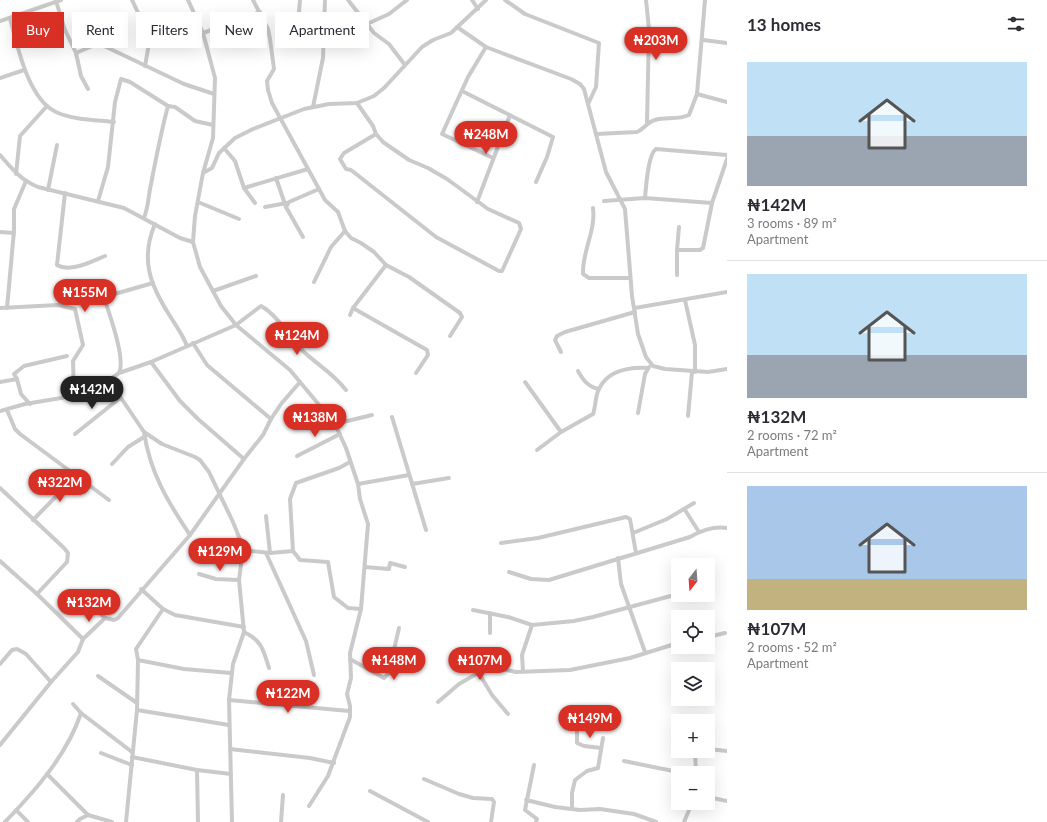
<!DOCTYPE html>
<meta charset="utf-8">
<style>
:root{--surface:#fff;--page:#f2f2f3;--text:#2b2b33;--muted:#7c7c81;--line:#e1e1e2;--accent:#d93025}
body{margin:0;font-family:Lato,sans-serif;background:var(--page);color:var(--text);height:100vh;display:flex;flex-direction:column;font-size:15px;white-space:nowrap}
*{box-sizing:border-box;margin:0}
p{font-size:13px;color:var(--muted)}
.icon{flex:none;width:22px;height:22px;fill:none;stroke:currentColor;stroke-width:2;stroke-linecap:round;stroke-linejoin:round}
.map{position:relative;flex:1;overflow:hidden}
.drawer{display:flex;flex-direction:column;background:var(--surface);width:320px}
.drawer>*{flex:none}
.guide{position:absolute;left:12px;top:12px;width:380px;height:36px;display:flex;gap:8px}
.needle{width:26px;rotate:197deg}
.tools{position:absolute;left:671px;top:558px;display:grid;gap:8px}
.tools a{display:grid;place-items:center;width:44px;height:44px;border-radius:0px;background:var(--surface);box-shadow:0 4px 16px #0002;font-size:20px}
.price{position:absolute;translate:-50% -34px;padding:0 9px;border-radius:14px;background:var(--accent);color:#fff;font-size:13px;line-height:26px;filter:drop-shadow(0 1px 2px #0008)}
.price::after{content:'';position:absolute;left:50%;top:24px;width:12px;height:9px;margin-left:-6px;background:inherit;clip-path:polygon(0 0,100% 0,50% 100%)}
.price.current{background:#222;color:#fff}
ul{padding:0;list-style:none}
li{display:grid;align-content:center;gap:8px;height:212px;padding:0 20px}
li+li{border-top:1px solid var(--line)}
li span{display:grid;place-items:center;height:124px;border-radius:0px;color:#555}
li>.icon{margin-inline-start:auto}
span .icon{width:72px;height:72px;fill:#fffc;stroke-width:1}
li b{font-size:17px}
h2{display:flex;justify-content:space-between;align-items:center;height:48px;padding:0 20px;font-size:17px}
.chip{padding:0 14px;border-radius:0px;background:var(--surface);box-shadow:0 4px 16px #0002;font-size:14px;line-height:36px}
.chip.current{background:var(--accent);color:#fff}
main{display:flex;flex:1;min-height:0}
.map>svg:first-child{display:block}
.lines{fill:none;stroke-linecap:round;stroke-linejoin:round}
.street{stroke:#cacaca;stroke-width:4}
</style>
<main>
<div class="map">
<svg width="727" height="822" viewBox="0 0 727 822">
<rect width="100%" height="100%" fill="#fff"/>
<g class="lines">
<!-- street -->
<g class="street">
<polyline points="132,0 150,38 145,66"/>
<polyline points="188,0 203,33 215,78 213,138 203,173"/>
<polyline points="253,0 268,29 270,39 274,69 267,81 268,90 272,103 319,189 325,200 338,212 345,231 351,238 361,243 374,252 386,265 409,277 460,313 462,317 450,336"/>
<polyline points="348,0 374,33 389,44 405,65"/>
<polyline points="472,0 478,9"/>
<polyline points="505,0 525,14 599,43 596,87 589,102"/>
<polyline points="646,0 649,29 647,123"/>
<polyline points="56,1 65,30 76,53 81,76 88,89"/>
<polyline points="299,12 300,0"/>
<path d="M10,18C17,45 28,99 56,112C73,120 96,120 114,122"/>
<polyline points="0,21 61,0"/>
<polyline points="367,24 389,14 407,0"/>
<polyline points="457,27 486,47 571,79 580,84 584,89 606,172 625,209 632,296 638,334 646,357 653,366 665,369 708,372 727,369"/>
<polyline points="203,33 260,12"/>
<polyline points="703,40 727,43"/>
<polyline points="486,47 468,77 442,134 493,158"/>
<polyline points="76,53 97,44 102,45 184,84 214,94"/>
<polyline points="0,78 24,70"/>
<polyline points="462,91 553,137 547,157 536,182"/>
<polyline points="697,94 727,102"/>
<polyline points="357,103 373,126 376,134 383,142 409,160 428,168 447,179 488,209 519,223 521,229 502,271 499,271 436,237 351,170 346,169 340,159 344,153 376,134"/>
<polyline points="313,107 323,58 325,0"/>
<path d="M596,134L637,132C644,129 647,122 655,120C666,117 678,120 689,115L697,94L705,0"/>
<polyline points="224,148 235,161 244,188 255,203"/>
<path d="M0,155C12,169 21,180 38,187L124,208L180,238L193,242"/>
<polyline points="16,174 20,136 47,106"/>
<polyline points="276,178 286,207"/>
<polyline points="244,188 308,169"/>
<polyline points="48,190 57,145"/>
<path d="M65,193L57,265C71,273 92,261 105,256"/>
<path d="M645,198C646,187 648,154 656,149L727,155"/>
<polyline points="98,201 108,167 115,102 121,79 130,82 157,99 168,106 175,107 195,121 213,125"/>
<polyline points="604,201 645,198 712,203"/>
<polyline points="198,202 239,219"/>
<polyline points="477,202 510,115"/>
<polyline points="265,207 287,203"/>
<path d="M593,208C596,231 582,251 583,274L589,278H630"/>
<path d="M144,218C149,205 148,197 151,184C156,158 161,132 168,106"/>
<path d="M155,224C140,259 150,285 170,316C176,326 183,335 187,346"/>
<polyline points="679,227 677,250 700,250 703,248 712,203 727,159"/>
<polyline points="0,232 14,233"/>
<polyline points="303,237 286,207 289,202 319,189"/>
<polyline points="677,275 677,250"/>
<polyline points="314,282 331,247 345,231"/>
<polyline points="213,291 256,276"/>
<polyline points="685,300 695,345 695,372"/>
<polyline points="0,308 58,305 75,309 83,345 73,361 74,394"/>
<polyline points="7,308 14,231 14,209 26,181"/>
<polyline points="353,308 427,350 428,355 416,373"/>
<polyline points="635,308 727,292"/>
<polyline points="350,315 353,308 386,265"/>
<polyline points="193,343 207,365 271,419"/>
<polyline points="561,352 555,340 557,336 565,332 635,312"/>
<polyline points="151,362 180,401 198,419 244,459"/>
<path d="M578,371C583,380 588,387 599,389"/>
<path d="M119,373C126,358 109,314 104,297L153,283"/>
<polyline points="17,379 14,374 24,366 67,356"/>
<polyline points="109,380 144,432 162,444 195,457 200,460 209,472 233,522 241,542 243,550 239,580 244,632 233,664 229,700 232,822"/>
<polyline points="0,382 17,379 21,394 30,404"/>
<polyline points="525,382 561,432"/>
<polyline points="7,410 15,429 20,434 109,500"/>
<path d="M0,411L25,404L61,398L80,392L109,380L119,373L151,362L236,325L261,306C279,316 289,338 304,352C318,365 334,374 346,390"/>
<polyline points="638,413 645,374 649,367"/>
<polyline points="688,416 692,372"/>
<polyline points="392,417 426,530"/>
<polyline points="335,424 372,415"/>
<path d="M144,432C150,473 168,502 190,535"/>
<polyline points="75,434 120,398"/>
<path d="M537,450L561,432L593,414C596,406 595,396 599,389C608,370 629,367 648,368"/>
<polyline points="297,456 340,434"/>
<polyline points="350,462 339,468 296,483 290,499 293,551 300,560 328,562 334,597 348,608 361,609"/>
<polyline points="112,464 128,447 144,437"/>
<polyline points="358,484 409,475"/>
<polyline points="412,484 449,478"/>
<polyline points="0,488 64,548 68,553 67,562 37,594"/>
<polyline points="685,510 699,532"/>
<polyline points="266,516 270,553"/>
<polyline points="33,520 76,476"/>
<polyline points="633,533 667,519 694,503"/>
<polyline points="501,543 538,538 626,517 630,519 636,553"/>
<polyline points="243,550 270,553 293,551"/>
<polyline points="266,553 306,641 314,675"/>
<polyline points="618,558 621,584 645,652"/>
<polyline points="0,561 37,594 83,639 78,652 51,682 0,745"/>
<polyline points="365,567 389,569 390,563 405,567"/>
<path d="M509,572L531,579L549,580L690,537C702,530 713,526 727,528"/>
<polyline points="199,574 216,579 239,580"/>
<polyline points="708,586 713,585"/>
<polyline points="141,589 163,609 175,615 244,627"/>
<polyline points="78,592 105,618 114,620 118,618 190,535 244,459 263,435 271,419 281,404 300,382"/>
<polyline points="473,610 508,617 532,625 574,621 593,617 678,594"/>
<path d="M244,632C262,641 263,649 269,668"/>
<polyline points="490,633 490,613"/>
<polyline points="708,637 725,633"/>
<polyline points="83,639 105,618"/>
<polyline points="350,659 384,678 391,671 393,654 399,628"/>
<polyline points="138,660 184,669 231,673"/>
<polyline points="471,660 492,695 508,714"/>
<polyline points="0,664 12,650 17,649 26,654 51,682"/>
<polyline points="523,671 522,655 532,625"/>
<polyline points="98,676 137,703"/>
<polyline points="229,700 349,711"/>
<polyline points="438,702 459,684 478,673 489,669 497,668 516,672 570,670 630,658 678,643"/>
<polyline points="73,704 81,713 132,752"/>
<polyline points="137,710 229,725"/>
<polyline points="577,731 577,743 584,746 601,748"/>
<polyline points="230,749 310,758 334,763"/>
<polyline points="708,749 727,751"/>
<polyline points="695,751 696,773"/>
<polyline points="101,753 132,765"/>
<polyline points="132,757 197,770 231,774"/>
<polyline points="624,761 683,773"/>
<polyline points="534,765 525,810 537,819 536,822"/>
<polyline points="197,770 198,822"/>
<polyline points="47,774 88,815 112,822"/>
<polyline points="424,779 459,794 473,798 492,799 494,802 491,822"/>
<polyline points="370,791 428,822"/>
<polyline points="708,797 727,801"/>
<polyline points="526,800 555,807 580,810 600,809 634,814 656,822"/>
<polyline points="309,806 328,776 350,717 350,706 347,694 351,678 350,653 361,609 368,524 360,499 358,484 346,448 335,424 290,370 236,325 221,306 200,267 193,242 195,216 203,173 212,168 219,153 235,138 253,129 304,109 329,104 357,103 374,96 384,88 422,47 433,40 451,33 486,0"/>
<polyline points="572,809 572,793 575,780 587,771 598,768 603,738"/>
<polyline points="16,810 28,822"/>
<path d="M5,822C35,791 67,755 81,713"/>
<polyline points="77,822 80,819 88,815"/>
<polyline points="126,822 137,710 138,660 136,649 163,609"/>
<polyline points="281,822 283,795"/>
<polyline points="684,822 692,803"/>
</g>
</g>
</svg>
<div class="tools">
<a><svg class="needle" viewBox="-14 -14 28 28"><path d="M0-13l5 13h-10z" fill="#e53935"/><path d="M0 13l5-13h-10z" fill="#7c7c81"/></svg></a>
<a><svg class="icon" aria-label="locate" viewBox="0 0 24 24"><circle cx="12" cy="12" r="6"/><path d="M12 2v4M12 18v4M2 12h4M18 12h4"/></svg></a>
<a><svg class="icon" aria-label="layers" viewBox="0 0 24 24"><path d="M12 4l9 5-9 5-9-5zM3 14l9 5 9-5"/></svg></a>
<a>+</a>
<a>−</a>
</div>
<b class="price" style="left:656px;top:61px">₦203M</b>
<b class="price" style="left:486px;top:155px">₦248M</b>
<b class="price" style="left:85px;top:313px">₦155M</b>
<b class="price" style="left:297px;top:356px">₦124M</b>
<b class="price current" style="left:92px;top:410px">₦142M</b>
<b class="price" style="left:315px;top:438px">₦138M</b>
<b class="price" style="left:60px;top:503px">₦322M</b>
<b class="price" style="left:220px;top:572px">₦129M</b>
<b class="price" style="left:89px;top:623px">₦132M</b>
<b class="price" style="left:394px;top:681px">₦148M</b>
<b class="price" style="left:480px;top:681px">₦107M</b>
<b class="price" style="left:288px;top:714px">₦122M</b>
<b class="price" style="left:590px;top:739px">₦149M</b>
<div class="guide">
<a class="chip current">Buy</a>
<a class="chip">Rent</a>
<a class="chip">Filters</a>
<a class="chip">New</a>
<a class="chip">Apartment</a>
</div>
</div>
<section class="drawer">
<h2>13 homes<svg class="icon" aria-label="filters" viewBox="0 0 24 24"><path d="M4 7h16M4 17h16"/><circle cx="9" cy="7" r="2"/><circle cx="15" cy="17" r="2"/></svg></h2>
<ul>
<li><span style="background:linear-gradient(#bfe0f5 60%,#9aa5b1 0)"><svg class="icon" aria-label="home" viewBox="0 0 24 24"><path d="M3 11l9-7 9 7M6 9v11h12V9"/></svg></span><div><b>₦142M</b><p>3 rooms · 89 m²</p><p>Apartment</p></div></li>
<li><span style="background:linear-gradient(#bfe0f5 65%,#9aa5b1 0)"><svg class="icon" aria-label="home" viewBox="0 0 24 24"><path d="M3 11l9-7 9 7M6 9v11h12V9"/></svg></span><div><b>₦132M</b><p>2 rooms · 72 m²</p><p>Apartment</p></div></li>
<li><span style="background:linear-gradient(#a9c7e8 75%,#c2b280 0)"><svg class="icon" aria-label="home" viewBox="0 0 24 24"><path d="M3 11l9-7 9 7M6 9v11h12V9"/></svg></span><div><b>₦107M</b><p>2 rooms · 52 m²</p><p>Apartment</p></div></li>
</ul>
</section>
</main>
